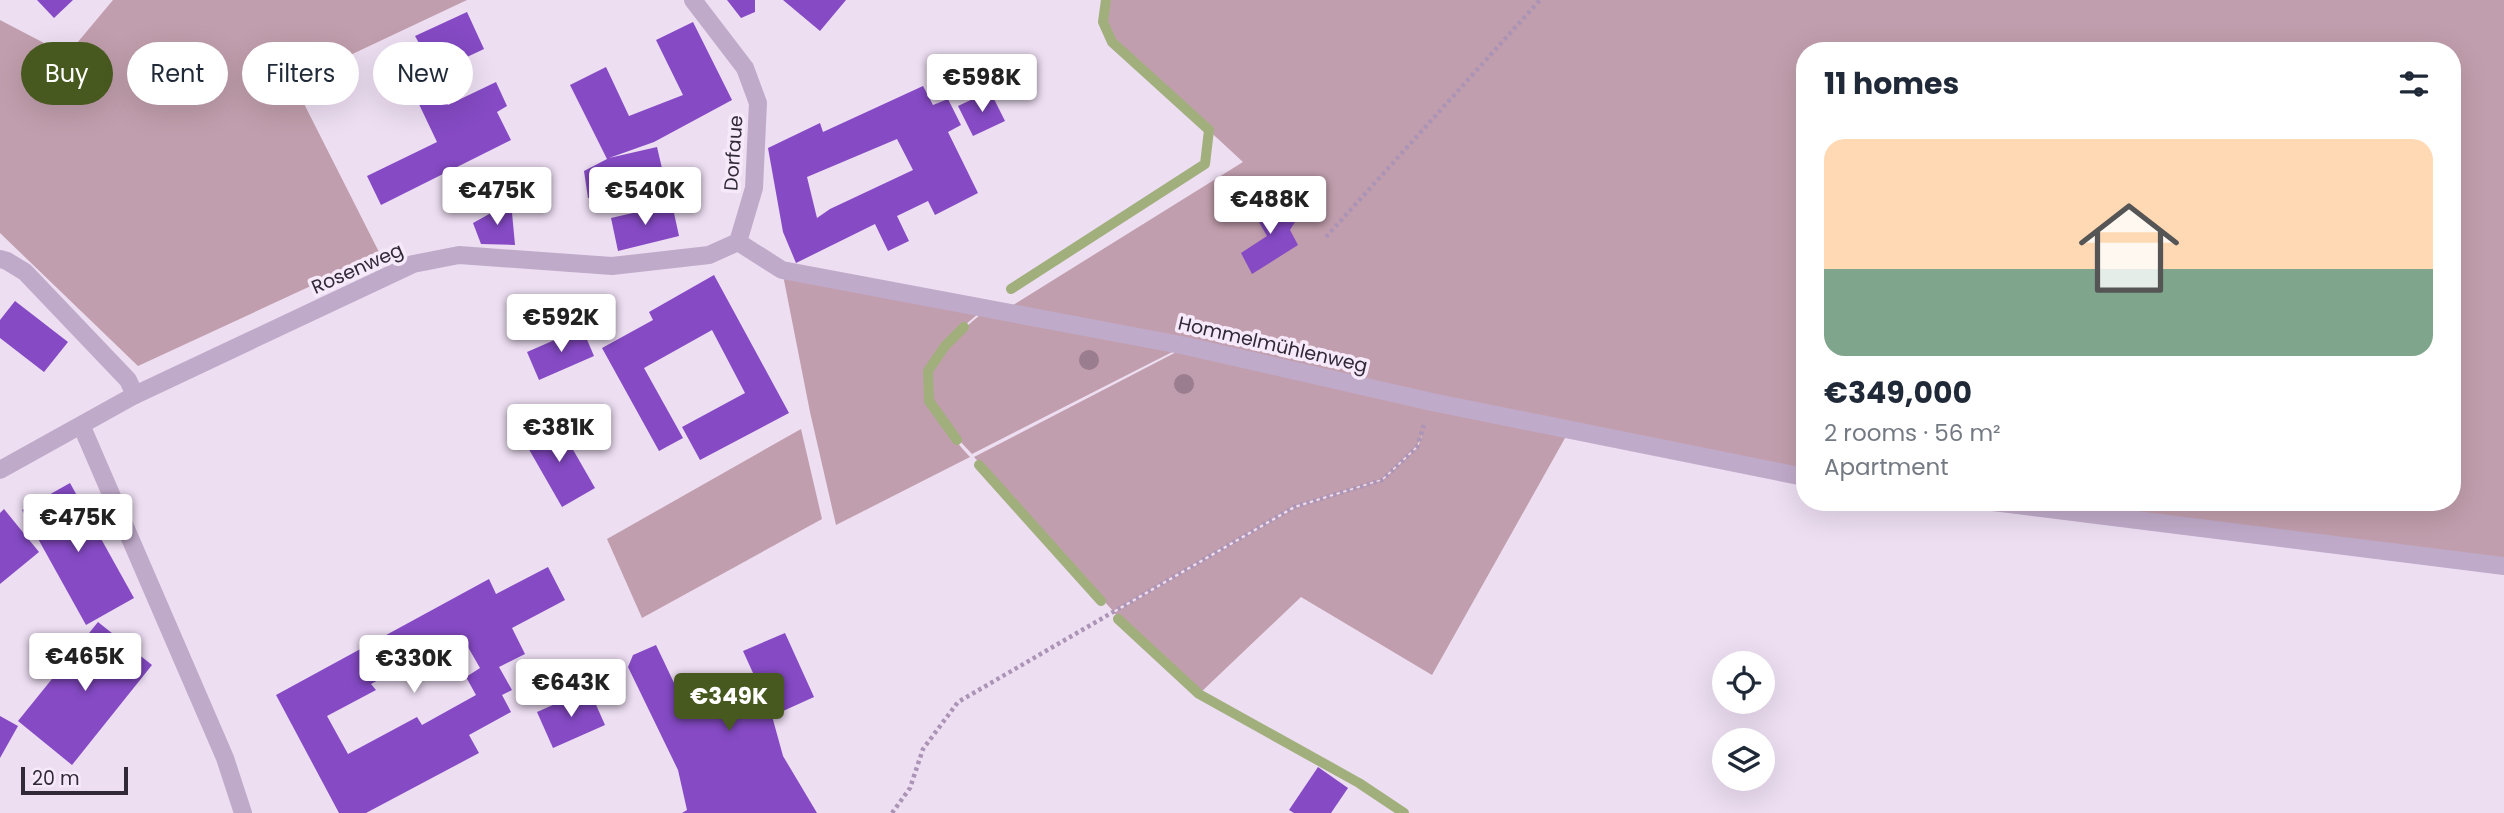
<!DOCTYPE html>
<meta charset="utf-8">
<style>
:root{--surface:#fff;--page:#f2f2f3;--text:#1f2937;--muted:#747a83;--accent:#47591f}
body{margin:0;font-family:Poppins,sans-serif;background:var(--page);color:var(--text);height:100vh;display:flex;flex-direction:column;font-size:26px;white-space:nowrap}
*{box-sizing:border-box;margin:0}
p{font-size:23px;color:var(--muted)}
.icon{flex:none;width:38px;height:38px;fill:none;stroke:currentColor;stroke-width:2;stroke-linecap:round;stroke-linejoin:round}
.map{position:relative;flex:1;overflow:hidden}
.sheet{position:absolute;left:1796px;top:42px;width:665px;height:469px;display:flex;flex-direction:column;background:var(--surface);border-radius:28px;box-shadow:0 7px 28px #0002}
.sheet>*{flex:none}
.guide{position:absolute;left:21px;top:42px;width:665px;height:63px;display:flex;gap:14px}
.tools{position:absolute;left:1712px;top:651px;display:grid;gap:14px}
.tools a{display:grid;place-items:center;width:63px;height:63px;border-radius:50%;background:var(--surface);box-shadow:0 7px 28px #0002;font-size:35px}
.scale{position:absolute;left:21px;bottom:18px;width:107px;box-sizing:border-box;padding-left:7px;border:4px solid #312938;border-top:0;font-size:19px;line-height:24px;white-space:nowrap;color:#312938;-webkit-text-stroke:5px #f6eafa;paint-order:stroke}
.price{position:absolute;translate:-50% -60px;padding:0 16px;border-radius:7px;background:#fff;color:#222;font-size:23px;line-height:46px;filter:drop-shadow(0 2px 4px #0008)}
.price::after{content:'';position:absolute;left:50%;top:42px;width:21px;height:16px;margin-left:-10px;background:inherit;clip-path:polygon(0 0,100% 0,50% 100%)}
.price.on{background:var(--accent);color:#fff}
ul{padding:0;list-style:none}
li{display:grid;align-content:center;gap:14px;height:371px;padding:0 28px}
li span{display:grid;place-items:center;height:217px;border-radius:21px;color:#555}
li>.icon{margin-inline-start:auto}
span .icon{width:126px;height:126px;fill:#fffc;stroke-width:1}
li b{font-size:30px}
h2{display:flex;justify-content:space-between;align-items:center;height:84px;padding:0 28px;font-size:30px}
.tag{padding:0 24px;border-radius:32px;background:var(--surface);box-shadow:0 7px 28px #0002;font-size:24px;line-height:63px}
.tag.on{background:var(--accent);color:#fff}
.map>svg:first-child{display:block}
.green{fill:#c19ead}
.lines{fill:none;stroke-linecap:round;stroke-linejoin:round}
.stream{stroke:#a1af7d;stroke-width:10}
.building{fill:#854ac4;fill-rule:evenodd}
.path{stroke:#ab94b6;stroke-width:4.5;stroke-dasharray:3.5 3.5;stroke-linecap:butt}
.minor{stroke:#c0aaca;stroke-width:18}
.tree{fill:#9a7d8e}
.labels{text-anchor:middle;stroke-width:7;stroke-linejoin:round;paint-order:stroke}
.street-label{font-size:19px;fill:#312938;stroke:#f6eafa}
</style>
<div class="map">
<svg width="2504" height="813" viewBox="0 0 2504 813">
<rect width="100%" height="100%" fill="#eddef2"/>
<!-- green -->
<g class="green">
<polygon points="113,0 467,0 293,82 380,254 138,366 0,233 0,20 67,55"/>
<polygon points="1106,0 2504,0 2504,565 2008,502 2452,502 2452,51 1804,51 1804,474 1569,431 1432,675 1301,597 1199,694 1114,613 1295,508 1383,480 1418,447 1423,433 1417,446 1382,479 1294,506 1113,611 974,457 1186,347 1005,310 1243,162 1112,41 1104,22"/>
<path d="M782,270L984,309C957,332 917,360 928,400C932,414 959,445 970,457L836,525L810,412Z"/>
<path d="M986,310L1184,346L972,454C958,439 941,421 932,402C915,367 962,330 986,310Z"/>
<polygon points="801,429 822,519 642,618 607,539"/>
</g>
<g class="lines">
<!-- stream -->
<g class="stream">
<polyline points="1011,289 1205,164 1209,130 1112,42 1103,22 1106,0"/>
<polyline points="957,440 929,401 928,371 945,346 964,327"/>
<polyline points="979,465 1101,601"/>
<polyline points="1118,619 1199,694 1359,783 1404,813"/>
</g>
</g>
<!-- building -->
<g class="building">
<polygon points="37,0 73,0 54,18"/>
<polygon points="727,0 755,0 755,12 741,18"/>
<polygon points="783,0 846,0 820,31"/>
<polygon points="467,12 484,49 433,73 448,105 496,82 507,106 497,112 511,140 381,205 367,176 437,142 396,56 420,45 415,36"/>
<polygon points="693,22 732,100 654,142 609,158 657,147 665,181 588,198 584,171 607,159 570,85 606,67 629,116 683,95 656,40"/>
<path d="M923,86L933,105L948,99L961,125L948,132L978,193L935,215L928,201L897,216L909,241L888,251L875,224L796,263L783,232L768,148L820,123L823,132ZM897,139L913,170L830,209L817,218L807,177Z"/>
<polygon points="990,91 1005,121 973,136 958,106"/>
<polygon points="1268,195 1295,222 1290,230 1298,245 1252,274 1241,253 1267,236 1252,210"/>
<polygon points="511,202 515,245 481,244 473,223"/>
<polygon points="672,204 679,236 618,251 611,218"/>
<polygon points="714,275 789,413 700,460 682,427 745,393 712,330 644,368 683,438 659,451 602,348 653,320 649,312"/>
<polygon points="15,301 68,342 44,372 0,338 0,320"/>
<polygon points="582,328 594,356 539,380 527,352"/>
<polygon points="556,420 595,488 562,507 523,439"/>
<polygon points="70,483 134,598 86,625 22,510"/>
<polygon points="4,509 39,552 0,584 0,513"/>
<path d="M548,567L565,600L512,628L525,654L499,667L512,690L502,695L511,712L469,735L479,753L366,813H339L276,695L489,579L496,594ZM461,635L480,668L466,677L476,695L422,725L417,717L348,754L327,716L376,690L371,684Z"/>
<polygon points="98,622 152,665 72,765 18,721"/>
<polygon points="785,633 814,697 772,716 783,756 817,813 682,813 687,810 678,770 628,667 633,655 656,645 676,687 703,674 722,715 763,695 743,651"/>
<polygon points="589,689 605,725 553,748 537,712"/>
<polygon points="0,716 18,726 0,758"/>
<polygon points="1318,767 1348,788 1331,813 1294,813 1289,810"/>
</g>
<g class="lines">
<!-- path -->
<g class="path">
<polyline points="1326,237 1540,0"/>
<polyline points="892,813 910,788 923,749 958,702 1294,507 1382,480 1417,447 1424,425"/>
</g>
<!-- minor -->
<g class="minor">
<polyline points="693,0 745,68 758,103 754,188 738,242"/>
<polyline points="738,242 782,270 1186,346 1432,402 1804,477"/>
<polyline points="0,259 7,261 25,272 128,380 135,395"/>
<polyline points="82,427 225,758 243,813"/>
<polyline points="0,470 135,395 413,264 459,255 612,266 709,255 738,242"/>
<polyline points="1993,502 2504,566"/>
</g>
</g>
<!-- trees -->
<g class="tree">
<circle cx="1089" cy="360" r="10"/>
<circle cx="1184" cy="384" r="10"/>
</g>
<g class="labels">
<!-- street labels -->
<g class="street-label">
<text transform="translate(733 153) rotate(-86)" y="7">Dorfaue</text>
<text transform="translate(357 268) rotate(-24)" y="7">Rosenweg</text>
<text transform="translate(1273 344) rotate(13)" y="7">Hommelmühlenweg</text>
</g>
</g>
</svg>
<div class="tools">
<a><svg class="icon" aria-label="locate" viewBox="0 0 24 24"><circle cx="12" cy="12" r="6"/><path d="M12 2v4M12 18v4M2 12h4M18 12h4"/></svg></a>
<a><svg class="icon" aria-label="layers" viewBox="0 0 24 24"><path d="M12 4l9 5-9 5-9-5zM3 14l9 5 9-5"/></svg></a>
</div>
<div class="scale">20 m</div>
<b class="price" style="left:982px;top:114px">€598K</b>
<b class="price" style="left:497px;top:227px">€475K</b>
<b class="price" style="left:645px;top:227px">€540K</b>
<b class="price" style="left:1270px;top:236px">€488K</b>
<b class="price" style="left:561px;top:354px">€592K</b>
<b class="price" style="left:559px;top:464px">€381K</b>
<b class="price" style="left:78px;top:554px">€475K</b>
<b class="price" style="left:85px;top:693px">€465K</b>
<b class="price" style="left:414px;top:695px">€330K</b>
<b class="price" style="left:571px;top:719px">€643K</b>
<b class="price on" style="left:729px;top:733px">€349K</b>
<div class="guide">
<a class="tag on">Buy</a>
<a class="tag">Rent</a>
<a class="tag">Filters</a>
<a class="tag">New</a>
</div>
<section class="sheet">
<h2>11 homes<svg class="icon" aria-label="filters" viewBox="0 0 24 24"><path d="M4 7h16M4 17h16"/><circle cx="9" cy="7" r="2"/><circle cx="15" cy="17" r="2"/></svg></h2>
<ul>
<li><span style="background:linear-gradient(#ffd9b3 60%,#7fa58c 0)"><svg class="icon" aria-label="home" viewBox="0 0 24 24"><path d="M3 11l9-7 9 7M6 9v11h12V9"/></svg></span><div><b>€349,000</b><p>2 rooms · 56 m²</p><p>Apartment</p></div></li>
</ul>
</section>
</div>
